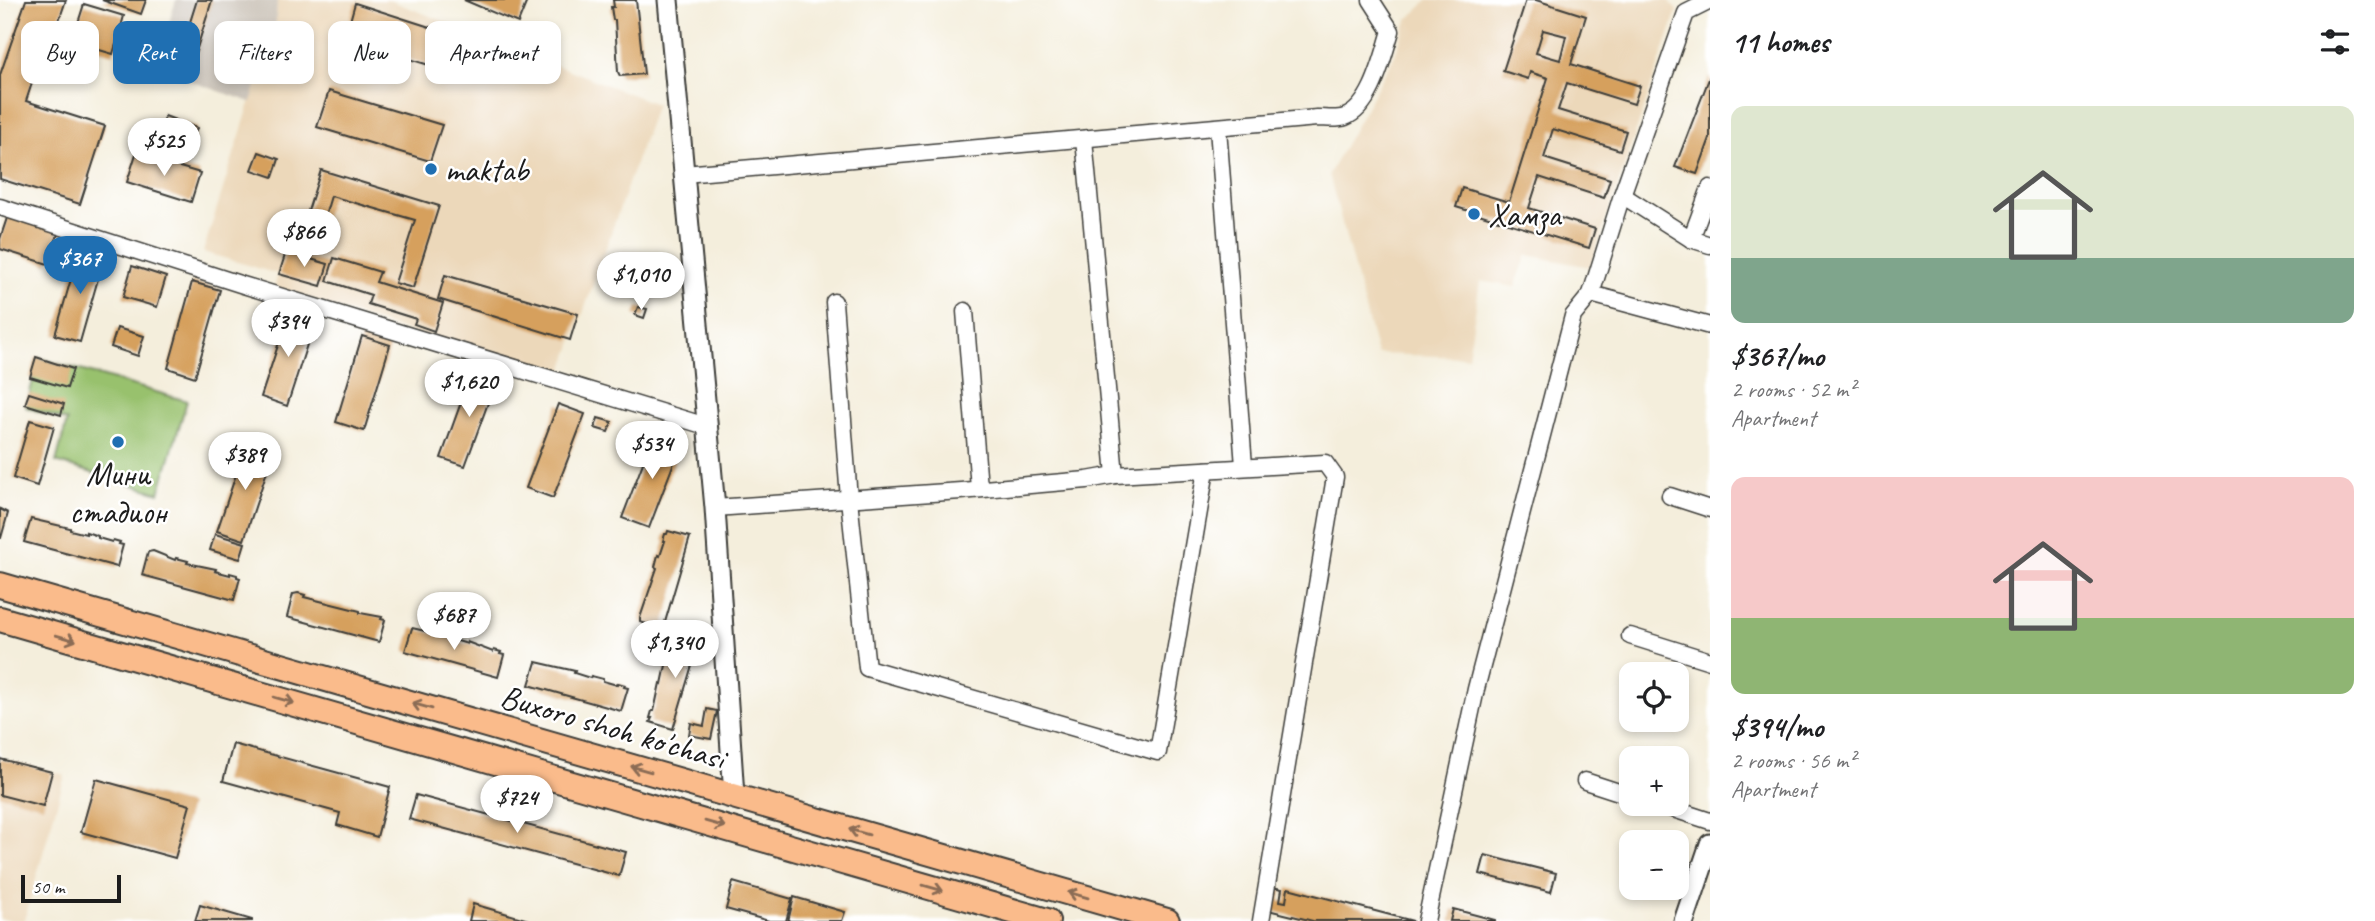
<!DOCTYPE html>
<meta charset="utf-8">
<style>
:root{--surface:#fff;--page:#f6f6f6;--text:#202124;--muted:#757577;--accent:#1f6fb2}
body{margin:0;font-family:Caveat,sans-serif;background:var(--page);color:var(--text);height:100vh;display:flex;flex-direction:column;font-size:26px;white-space:nowrap}
*{box-sizing:border-box;margin:0}
p{font-size:23px;color:var(--muted)}
.icon{flex:none;width:38px;height:38px;fill:none;stroke:currentColor;stroke-width:2;stroke-linecap:round;stroke-linejoin:round}
.map{position:relative;flex:1;overflow:hidden}
.side{display:flex;flex-direction:column;background:var(--surface);width:665px}
.side>*{flex:none}
.hud{position:absolute;left:21px;top:21px;width:665px;height:63px;display:flex;gap:14px}
.tools{position:absolute;left:1619px;top:662px;display:grid;gap:14px}
.tools a{display:grid;place-items:center;width:70px;height:70px;border-radius:14px;background:var(--surface);box-shadow:0 4px 10px #0003;font-size:35px}
.scale{position:absolute;left:21px;bottom:18px;width:100px;box-sizing:border-box;padding-left:7px;border:4px solid #1c1c1c;border-top:0;font-size:19px;line-height:24px;white-space:nowrap;color:#1c1c1c;-webkit-text-stroke:5px #fff;paint-order:stroke}
.price{position:absolute;translate:-50% -60px;padding:0 16px;border-radius:24px;background:#fff;color:#222;font-size:23px;line-height:46px;filter:drop-shadow(0 2px 4px #0008)}
.price::after{content:'';position:absolute;left:50%;top:42px;width:21px;height:16px;margin-left:-10px;background:inherit;clip-path:polygon(0 0,100% 0,50% 100%)}
.price.on{background:var(--accent);color:#fff}
ul{padding:0;list-style:none}
li{display:grid;align-content:center;gap:14px;height:371px;padding:0 21px}
li span{display:grid;place-items:center;height:217px;border-radius:14px;color:#555}
li>.icon{margin-inline-start:auto}
span .icon{width:126px;height:126px;fill:#fffc;stroke-width:1}
li b{font-size:30px}
h2{display:flex;justify-content:space-between;align-items:center;height:84px;padding:0 21px;font-size:30px}
.chip{padding:0 24px;border-radius:14px;background:var(--surface);box-shadow:0 4px 10px #0003;font-size:24px;line-height:63px}
.chip.on{background:var(--accent);color:#fff}
main{display:flex;flex:1;min-height:0}
.map>svg:first-child{display:block}
.built{fill:#ecd8ba}
.industrial{fill:#cbc3b8}
.green{fill:#98c16d;stroke:#5a6e44;stroke-width:2}
.building{fill:#d6a05d;fill-rule:evenodd}
.lines{fill:none;stroke-linecap:round;stroke-linejoin:round}
.minor-casing{stroke:#3c3c39;stroke-width:19}
.tertiary-casing{stroke:#3c3c39;stroke-width:23}
.primary-casing{stroke:#3c3c39;stroke-width:28}
.minor{stroke:#fff;stroke-width:16}
.tertiary{stroke:#fff;stroke-width:19}
.primary{stroke:#fabb8b;stroke-width:24}
.oneway{stroke:#8b6c54}
.poi-dot{fill:#1f6fb2;stroke:#fff;stroke-width:2.5}
.labels{text-anchor:middle;stroke-width:5;stroke-linejoin:round;paint-order:stroke}
.poi-label{font-size:33px;fill:#1c1c1c;stroke:#fff;text-anchor:start}
.street-label{font-size:33px;fill:#1c1c1c;stroke:#fff}
</style>
<main>
<div class="map">
<svg width="1710" height="921" viewBox="0 0 1710 921">
<rect width="100%" height="100%" fill="#fff"/>
<filter id="ink" filterUnits="userSpaceOnUse"><feTurbulence type="fractalNoise" baseFrequency=".0143" numOctaves="2"/><feDisplacementMap in="SourceGraphic" scale="14" xChannelSelector="R" yChannelSelector="G"/><feConvolveMatrix kernelMatrix="1 2 1 2 8 2 1 2 1" color-interpolation-filters="sRGB"/></filter>
<filter id="wash" filterUnits="userSpaceOnUse"><feTurbulence type="fractalNoise" baseFrequency=".00686" numOctaves="4" result="noise"/><feDisplacementMap in="SourceGraphic" scale="28" xChannelSelector="R" yChannelSelector="G"/><feGaussianBlur stdDeviation="1.57" result="paint"/><feColorMatrix in="noise" values="0 0 0 0 0 0 0 0 0 0 0 0 0 0 0 0 0 1.4 0 .05"/><feComposite in="paint" operator="in"/></filter>
<g filter="url(#wash)">
<rect width="100%" height="100%" fill="#f4eedc"/>
<!-- built -->
<g class="built">
<polygon points="277,0 389,0 656,104 560,379 274,289 278,274 203,252 276,21"/>
<polygon points="1428,0 1669,0 1677,11 1590,267 1527,255 1515,287 1480,281 1468,357 1377,354 1329,174 1395,55 1407,20"/>
<polygon points="0,759 65,775 24,921 0,919"/>
</g>
<!-- industrial -->
<polygon class="industrial" points="176,0 277,0 276,21 251,102 155,69"/>
<!-- green -->
<polygon class="green" points="39,358 187,401 159,493 56,462 67,421 26,407"/>
<g id="blocks">
<!-- building -->
<g class="building">
<polygon points="26,0 66,0 43,67 38,65 26,101 105,126 80,204 0,179 0,75"/>
<polygon points="102,0 146,0 141,14"/>
<polygon points="197,0 212,0 193,61 179,57"/>
<polygon points="464,0 524,0 527,1 518,23"/>
<polygon points="613,0 636,0 644,74 620,76 618,72 615,20 613,20 611,7 614,7"/>
<path d="M1526,0H1536L1586,16L1571,64L1640,86L1634,104L1567,83L1558,110L1626,131L1620,150L1553,129L1544,158L1610,179L1604,198L1539,177L1529,208L1595,229L1589,248L1456,207L1462,188L1509,202L1548,78L1530,72L1528,79L1503,71ZM1543,30L1566,36L1560,60L1536,53Z"/>
<polygon points="355,3 470,40 458,74 345,39"/>
<polygon points="84,4 124,16 113,54 72,42"/>
<polygon points="1710,76 1710,138 1697,174 1675,167"/>
<polygon points="329,91 442,125 430,161 317,127"/>
<polygon points="165,116 197,128 188,154 155,144"/>
<polygon points="259,152 279,159 273,177 252,170"/>
<polygon points="136,154 200,173 191,202 127,182"/>
<polygon points="321,170 439,206 413,288 395,283 415,220 331,196 313,256 295,252"/>
<polygon points="8,215 59,231 48,264 0,249 0,239"/>
<polygon points="79,251 104,258 80,342 55,335"/>
<polygon points="286,252 328,264 321,286 279,274"/>
<polygon points="334,258 380,272 376,282 443,303 434,331 414,324 416,319 368,304 371,295 327,281"/>
<polygon points="132,266 166,277 157,307 123,297"/>
<polygon points="445,275 578,314 570,340 438,299"/>
<polygon points="192,282 220,290 195,377 168,368"/>
<polygon points="638,307 647,309 644,318 635,315"/>
<polygon points="289,312 315,320 287,406 261,397"/>
<polygon points="117,328 144,336 138,356 111,347"/>
<polygon points="362,336 390,345 364,431 336,422"/>
<polygon points="36,357 73,369 67,388 30,377"/>
<polygon points="472,372 496,381 465,466 441,458"/>
<polygon points="29,393 64,404 61,415 25,404"/>
<polygon points="558,404 585,414 553,498 526,488"/>
<polygon points="598,418 612,422 608,432 595,428"/>
<polygon points="30,420 54,427 37,486 13,478"/>
<polygon points="654,434 681,444 649,528 622,518"/>
<polygon points="246,445 273,453 244,540 217,531"/>
<polygon points="0,509 8,513 1,538 0,538"/>
<polygon points="31,519 70,528 70,530 86,534 86,532 98,536 98,538 112,542 113,540 120,542 119,544 123,545 117,567 24,542"/>
<polygon points="668,531 690,537 663,629 640,622 640,618 657,568 655,567 658,555 660,556 665,541 663,541 665,534 667,534"/>
<polygon points="215,534 245,543 240,559 210,550"/>
<polygon points="153,551 175,560 176,558 188,561 187,563 216,569 215,571 230,575 230,573 237,575 237,577 240,578 234,600 142,575 148,552"/>
<polygon points="298,593 305,595 304,597 360,611 360,613 382,617 381,619 385,620 379,642 287,617 293,594"/>
<polygon points="412,628 451,637 451,639 467,644 467,642 493,652 494,650 501,652 500,654 504,655 498,677 405,651"/>
<polygon points="678,631 700,638 673,729 650,722 652,718 650,718 652,711 654,711 660,683 662,684 668,656 671,656 675,634 677,635"/>
<polygon points="536,662 575,671 574,673 590,678 591,676 603,679 603,681 617,685 618,683 625,685 624,687 628,688 621,711 529,685"/>
<polygon points="707,709 717,711 711,739 689,735 691,723 704,726"/>
<polygon points="233,744 390,787 377,837 337,825 340,813 223,781"/>
<polygon points="0,759 52,772 43,806 0,795"/>
<polygon points="96,779 190,805 175,858 81,832"/>
<polygon points="416,795 626,852 619,876 409,819"/>
<polygon points="1485,855 1556,873 1551,892 1480,874"/>
<polygon points="733,882 792,899 786,921 769,921 726,909"/>
<polygon points="1272,887 1282,889 1280,901 1286,902 1288,888 1413,921 1313,921 1268,910"/>
<polygon points="794,897 845,912 842,921 788,921"/>
<polygon points="473,904 529,920 529,921 469,921"/>
<polygon points="200,905 252,920 252,921 195,921"/>
<polygon points="1453,909 1495,920 1495,921 1450,921"/>
</g>
</g>
</g>
<g filter="url(#ink)">
<use href="#blocks" fill-opacity="0" stroke="#3c3c39" stroke-width="2"/>
<g class="lines">
<defs>
<g id="minor">
<polyline points="1218,128 1244,466"/>
<polyline points="1084,139 1115,475"/>
<path d="M684,174L1317,118C1326,118 1337,120 1345,117C1372,107 1383,56 1391,31L1371,0"/>
<polyline points="1622,195 1691,239 1710,245"/>
<polyline points="0,207 243,285 706,426"/>
<polyline points="1691,239 1710,188"/>
<polyline points="1591,294 1710,326"/>
<polyline points="834,302 849,499 867,668 1158,752 1206,470"/>
<polyline points="965,311 979,488"/>
<polyline points="1670,496 1710,509"/>
<polyline points="715,508 961,491 1087,480 1115,475 1325,463 1335,477 1261,921"/>
<polyline points="1630,636 1710,661"/>
<polyline points="1585,781 1631,796"/>
<polyline points="1655,803 1710,821"/>
<polyline points="1426,921 1476,689 1573,316 1591,294 1622,195 1686,13 1710,1"/>
</g>
<g id="tertiary">
<polyline points="668,0 715,508 734,796"/>
<polyline points="1684,921 1710,844"/>
</g>
<g id="primary">
<polyline points="0,585 1167,921"/>
<polyline points="0,619 1047,921"/>
</g>
</defs>
<!-- minor casing -->
<use href="#minor" class="minor-casing"/>
<!-- tertiary casing -->
<use href="#tertiary" class="tertiary-casing"/>
<!-- primary casing -->
<use href="#primary" class="primary-casing"/>
<!-- minor -->
<use href="#minor" class="minor"/>
<!-- tertiary -->
<use href="#tertiary" class="tertiary"/>
<!-- primary -->
<use href="#primary" class="primary"/>
</g>
<!-- one-way arrows -->
<defs><path id="oneway-shaft" d="M-6 0H5M1.5-3L5.5 0L1.5 3" fill="none" stroke-width="1.6" stroke-linecap="round" stroke-linejoin="round" transform="scale(1.75)"/></defs>
<g class="oneway">
<use href="#oneway-shaft" transform="translate(66 638) rotate(16)"/>
<use href="#oneway-shaft" transform="translate(284 700) rotate(16)"/>
<use href="#oneway-shaft" transform="translate(422 706) rotate(-164)"/>
<use href="#oneway-shaft" transform="translate(641 769) rotate(-164)"/>
<use href="#oneway-shaft" transform="translate(715 824) rotate(16)"/>
<use href="#oneway-shaft" transform="translate(859 832) rotate(-164)"/>
<use href="#oneway-shaft" transform="translate(933 888) rotate(16)"/>
<use href="#oneway-shaft" transform="translate(1078 895) rotate(-164)"/>
</g>
</g>
<!-- markers -->
<g class="poi-dot">
<circle cx="431" cy="169" r="7"/>
<circle cx="1474" cy="214" r="7"/>
<circle cx="118" cy="442" r="7"/>
</g>
<g class="labels">
<!-- poi labels -->
<g class="poi-label">
<text x="445" y="181">maktab</text>
<text x="1488" y="226">Хамза</text>
<text x="118" y="485" text-anchor="middle">Мини<tspan x="118" dy="38">стадион</tspan></text>
</g>
<!-- street labels -->
<g class="street-label">
<text transform="translate(613 726) rotate(16)" y="12">Buxoro shoh ko'chasi</text>
</g>
</g>
</svg>
<div class="tools">
<a><svg class="icon" aria-label="locate" viewBox="0 0 24 24"><circle cx="12" cy="12" r="6"/><path d="M12 2v4M12 18v4M2 12h4M18 12h4"/></svg></a>
<a>+</a>
<a>−</a>
</div>
<div class="scale">50 m</div>
<b class="price" style="left:164px;top:178px">$525</b>
<b class="price" style="left:304px;top:269px">$866</b>
<b class="price on" style="left:80px;top:296px">$367</b>
<b class="price" style="left:641px;top:312px">$1,010</b>
<b class="price" style="left:288px;top:359px">$394</b>
<b class="price" style="left:469px;top:419px">$1,620</b>
<b class="price" style="left:652px;top:481px">$534</b>
<b class="price" style="left:245px;top:492px">$389</b>
<b class="price" style="left:454px;top:652px">$687</b>
<b class="price" style="left:675px;top:680px">$1,340</b>
<b class="price" style="left:517px;top:835px">$724</b>
<div class="hud">
<a class="chip">Buy</a>
<a class="chip on">Rent</a>
<a class="chip">Filters</a>
<a class="chip">New</a>
<a class="chip">Apartment</a>
</div>
</div>
<section class="side">
<h2>11 homes<svg class="icon" aria-label="filters" viewBox="0 0 24 24"><path d="M4 7h16M4 17h16"/><circle cx="9" cy="7" r="2"/><circle cx="15" cy="17" r="2"/></svg></h2>
<ul>
<li><span style="background:linear-gradient(#dfe7d0 70%,#7fa58c 0)"><svg class="icon" aria-label="home" viewBox="0 0 24 24"><path d="M3 11l9-7 9 7M6 9v11h12V9"/></svg></span><div><b>$367/mo</b><p>2 rooms · 52 m²</p><p>Apartment</p></div></li>
<li><span style="background:linear-gradient(#f6c9c9 65%,#8fb573 0)"><svg class="icon" aria-label="home" viewBox="0 0 24 24"><path d="M3 11l9-7 9 7M6 9v11h12V9"/></svg></span><div><b>$394/mo</b><p>2 rooms · 56 m²</p><p>Apartment</p></div></li>
</ul>
</section>
</main>
